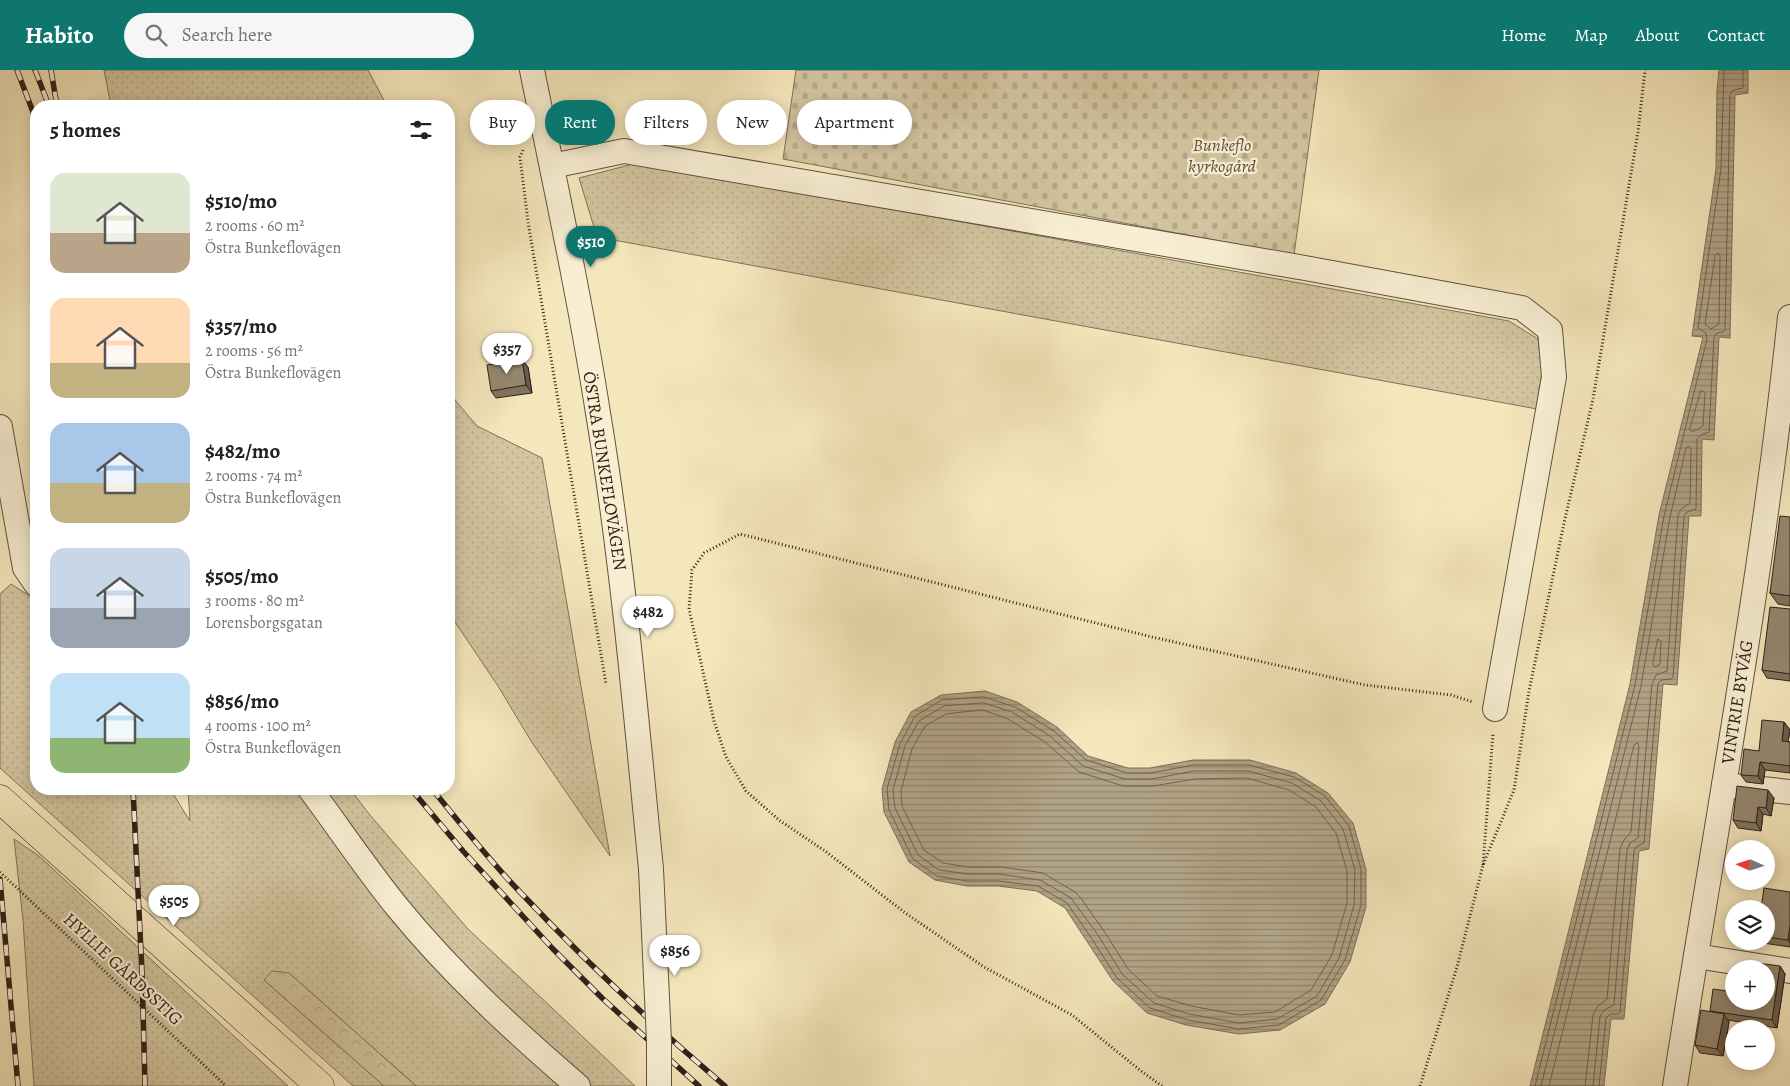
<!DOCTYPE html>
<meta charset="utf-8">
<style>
:root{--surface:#fff;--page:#f6f6f6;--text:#202124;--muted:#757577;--accent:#0f766e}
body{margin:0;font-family:Alegreya,serif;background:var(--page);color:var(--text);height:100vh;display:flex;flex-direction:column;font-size:19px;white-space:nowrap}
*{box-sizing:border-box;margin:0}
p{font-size:16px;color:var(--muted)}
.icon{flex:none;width:28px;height:28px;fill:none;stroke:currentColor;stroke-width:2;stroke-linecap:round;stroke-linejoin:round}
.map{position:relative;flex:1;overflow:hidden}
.sheet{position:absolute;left:30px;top:30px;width:425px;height:695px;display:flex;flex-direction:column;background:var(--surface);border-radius:20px;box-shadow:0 2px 12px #0003}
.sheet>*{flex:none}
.top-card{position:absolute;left:470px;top:30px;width:475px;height:45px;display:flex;gap:10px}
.needle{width:32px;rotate:273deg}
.buttons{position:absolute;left:1725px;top:770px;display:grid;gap:10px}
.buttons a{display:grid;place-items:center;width:50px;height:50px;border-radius:50%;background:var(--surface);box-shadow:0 2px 12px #0003;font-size:25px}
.price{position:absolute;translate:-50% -42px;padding:0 11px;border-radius:18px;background:#fff;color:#222;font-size:16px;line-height:32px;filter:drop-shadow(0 1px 2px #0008)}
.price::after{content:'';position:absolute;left:50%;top:30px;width:15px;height:11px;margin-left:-8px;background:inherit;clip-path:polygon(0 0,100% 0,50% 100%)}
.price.on{background:var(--accent);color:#fff}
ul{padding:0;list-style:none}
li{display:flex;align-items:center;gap:15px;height:125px;padding:0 20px}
li span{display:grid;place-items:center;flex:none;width:140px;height:100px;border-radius:15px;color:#555}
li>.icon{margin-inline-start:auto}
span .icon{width:60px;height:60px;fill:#fffc;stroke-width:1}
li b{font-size:21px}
h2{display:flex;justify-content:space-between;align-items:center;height:60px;padding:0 20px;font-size:21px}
.pill{padding:0 18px;border-radius:22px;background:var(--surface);box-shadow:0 2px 12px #0003;font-size:18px;line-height:45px}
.pill.on{background:var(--accent);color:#fff}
header{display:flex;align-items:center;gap:30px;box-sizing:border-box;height:70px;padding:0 25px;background:var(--accent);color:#fff}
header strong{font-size:24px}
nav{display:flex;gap:28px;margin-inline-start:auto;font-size:18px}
.search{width:350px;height:45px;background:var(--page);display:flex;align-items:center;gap:12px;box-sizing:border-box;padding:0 18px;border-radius:28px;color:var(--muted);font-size:19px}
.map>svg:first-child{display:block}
.grass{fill:url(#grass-dots);stroke:#80725c}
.forest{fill:url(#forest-crowns);stroke:#80725c}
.cemetery{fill:url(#cemetery-stones);stroke:#80725c}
.water{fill:url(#water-rules);stroke:#7d6f5a}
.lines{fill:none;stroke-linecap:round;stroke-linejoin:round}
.shore{stroke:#70624f;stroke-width:1}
.minor-casing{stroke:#605242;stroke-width:26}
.major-casing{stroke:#2e2019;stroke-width:29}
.path{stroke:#2e2019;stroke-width:3;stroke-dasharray:1 2.5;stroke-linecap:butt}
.minor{stroke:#f8efd3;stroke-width:24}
.major{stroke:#f5e7bc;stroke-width:28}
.rail-casing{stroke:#2e2019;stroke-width:5.5}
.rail{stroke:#f8efd3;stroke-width:4;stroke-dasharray:11;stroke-linecap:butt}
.minor-bridge-casing{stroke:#605242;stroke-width:26;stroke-linecap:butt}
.minor-bridge{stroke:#f8efd3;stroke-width:24}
.wall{fill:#80745f;stroke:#2e2019}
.shaded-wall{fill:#685e4d;stroke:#2e2019}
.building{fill:#95876e;stroke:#2e2019}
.labels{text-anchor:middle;stroke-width:4.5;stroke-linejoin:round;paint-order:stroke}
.park-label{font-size:18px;font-style:italic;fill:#605242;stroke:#f8efd3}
.street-label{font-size:18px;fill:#2e2019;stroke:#f8efd3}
</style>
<header>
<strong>Habito</strong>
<div class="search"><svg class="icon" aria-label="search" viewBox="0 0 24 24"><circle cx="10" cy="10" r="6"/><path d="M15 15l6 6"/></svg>Search here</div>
<nav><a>Home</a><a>Map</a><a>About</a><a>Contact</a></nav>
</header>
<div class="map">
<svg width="1790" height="1016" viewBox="0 0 1790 1016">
<defs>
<pattern id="grass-dots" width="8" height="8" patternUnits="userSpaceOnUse" patternTransform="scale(1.25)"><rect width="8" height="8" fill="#d3c5a0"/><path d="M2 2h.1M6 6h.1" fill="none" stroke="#b5a989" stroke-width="1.8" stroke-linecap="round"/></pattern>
<pattern id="forest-crowns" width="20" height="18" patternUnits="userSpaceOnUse" patternTransform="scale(1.25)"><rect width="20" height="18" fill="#d3c5a0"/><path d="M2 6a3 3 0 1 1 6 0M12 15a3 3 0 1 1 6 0" fill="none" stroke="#b5a989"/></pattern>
<pattern id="cemetery-stones" width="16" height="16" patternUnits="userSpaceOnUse" patternTransform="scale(1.25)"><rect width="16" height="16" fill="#d3c5a0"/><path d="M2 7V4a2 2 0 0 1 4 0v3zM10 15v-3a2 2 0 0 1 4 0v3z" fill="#b5a989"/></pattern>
<pattern id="water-rules" width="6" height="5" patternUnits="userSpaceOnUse" patternTransform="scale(1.25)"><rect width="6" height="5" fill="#b1a385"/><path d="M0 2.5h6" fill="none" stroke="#90846c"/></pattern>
</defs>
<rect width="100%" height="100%" fill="#f5e7bc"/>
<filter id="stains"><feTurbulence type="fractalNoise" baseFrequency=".004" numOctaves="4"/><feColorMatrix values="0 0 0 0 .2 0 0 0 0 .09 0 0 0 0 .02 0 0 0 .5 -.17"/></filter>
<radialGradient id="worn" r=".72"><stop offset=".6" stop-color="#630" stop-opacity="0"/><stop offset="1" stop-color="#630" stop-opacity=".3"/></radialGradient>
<!-- grass -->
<g class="grass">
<polygon points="104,0 368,0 387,36 111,36"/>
<polygon points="637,93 1509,251 1538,269 1542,301 1537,339 597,167 579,108"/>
<polygon points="449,305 455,330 477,356 542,388 610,786 531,671 498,616 449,543"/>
<polygon points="11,514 36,530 36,719 170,719 190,751 188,719 350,719 369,744 468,859 635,1016 416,1016 289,903 264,910 384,1016 353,1016 0,698 0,524"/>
<polygon points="14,769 39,786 288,1016 34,1016 23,850"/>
</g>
<!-- forest -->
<polygon class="forest" points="272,901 289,903 416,1016 384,1016 264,910"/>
<!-- cemetery -->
<polygon class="cemetery" points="796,0 1319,0 1294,185 783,89"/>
<!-- water -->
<g class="water">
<polygon points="1719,0 1748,0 1748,23 1735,25 1730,268 1719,267 1714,370 1702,369 1701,446 1689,446 1677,615 1663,614 1649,779 1639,781 1624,949 1611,949 1604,1016 1530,1016 1630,614 1659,445 1703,267 1692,266 1716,99 1717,21"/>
<polygon points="985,621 1017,632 1057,657 1088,686 1128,698 1150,698 1193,690 1250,690 1296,703 1328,723 1353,753 1366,799 1366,837 1350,892 1325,934 1280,960 1239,964 1186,955 1147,943 1113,911 1065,838 1037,821 998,816 967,816 935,810 909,792 884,742 882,719 895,672 911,642 941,625"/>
</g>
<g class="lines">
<!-- shore -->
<g class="shore">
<polygon points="1718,183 1720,186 1719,254 1711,259 1705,254 1715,186"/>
<polygon points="1701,321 1703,321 1705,323 1703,356 1692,362 1690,359"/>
<polygon points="1658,569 1661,571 1660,594 1655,597 1653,594"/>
<polygon points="984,627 1015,637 1054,661 1086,690 1127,703 1151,703 1193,695 1249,695 1294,707 1325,726 1349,756 1361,799 1361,835 1345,890 1321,930 1279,955 1239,959 1188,950 1150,938 1117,908 1092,869 1067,833 1038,816 998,811 967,811 937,806 913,789 889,740 887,719 900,674 915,646 942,630"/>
<polygon points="984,633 1012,642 1050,666 1083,696 1125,709 1152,709 1194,701 1248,701 1292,713 1321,731 1343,759 1355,800 1354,835 1339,888 1317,926 1277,949 1239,953 1189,944 1154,933 1122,904 1098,865 1071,828 1040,810 999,804 968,804 939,800 918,785 895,738 893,720 905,676 919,651 944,636"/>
<polygon points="983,640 1008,649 1045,672 1079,702 1123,716 1153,716 1195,709 1247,708 1289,720 1316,737 1336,763 1347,801 1347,833 1332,885 1311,920 1275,942 1239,945 1191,936 1157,926 1128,899 1104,861 1080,827 1075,822 1043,803 1001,797 968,797 943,793 924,780 902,736 901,721 912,679 925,656 946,644"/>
<polyline points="1535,1016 1635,615 1664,446 1707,269 1706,263 1698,258 1721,99 1724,0"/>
<polyline points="1541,1016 1641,616 1670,447 1686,378 1689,376 1691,378 1690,433 1681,439 1678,445 1667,601 1656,605 1652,614 1638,768 1630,773 1627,780 1614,935 1604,940 1600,947 1593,1016"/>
<polyline points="1549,1016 1634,675 1637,673 1639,676 1631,762 1624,770 1620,779 1607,929 1598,936 1593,945 1585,1016"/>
<polyline points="1599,1016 1606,948 1610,944 1618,944 1620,942 1634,781 1636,777 1644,773 1658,614 1661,610 1671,609 1673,607 1684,446 1687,442 1696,439 1697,369 1701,365 1709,362 1714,267 1717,263 1723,262 1725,260 1730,25 1733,20 1743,18 1743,0"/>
</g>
<defs>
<g id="minor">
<path d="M532,0C555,114 580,228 598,343C623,494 636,646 651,799"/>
<polyline points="552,96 624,81 1305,198 1522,238 1550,260 1554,307 1495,639"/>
<polyline points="0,357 25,498 36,514"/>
<polyline points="1724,715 1790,722"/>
<path d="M310,719C339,758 367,800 398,838C451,903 514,961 578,1016"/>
<polyline points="1696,886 1790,901"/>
<path d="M1675,1016C1715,760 1763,505 1790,247"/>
</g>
<polyline id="major" points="0,729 320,1016"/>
</defs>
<!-- minor casing -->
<use href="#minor" class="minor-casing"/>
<!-- major casing -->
<use href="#major" class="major-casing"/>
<!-- path -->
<g class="path">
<polyline points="523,80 520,87 528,152 606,614"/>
<polyline points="1483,795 1493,663"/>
<polyline points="0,802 226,1016"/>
<polyline points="1162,1016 1141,1001 1072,945 984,897 904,842 825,781 779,750 746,721 726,687 714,651 689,539 692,500 704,483 740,464 1152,567 1365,615 1451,625 1473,632"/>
<polyline points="1420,1016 1457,897 1483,795 1514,720 1529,621 1564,453 1593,329 1638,62 1645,0"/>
</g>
<!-- minor -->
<use href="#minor" class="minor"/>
<!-- major -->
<use href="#major" class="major"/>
<defs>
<g id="rail">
<polyline points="17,0 36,50"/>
<polyline points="35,0 49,36"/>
<polyline points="51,0 57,36"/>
<polyline points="133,719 142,902 145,1016"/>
<polyline points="411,719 463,781 553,879 602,928 699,1016"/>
<path d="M432,719C461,754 489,790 521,823C585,891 653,955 725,1016"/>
<polyline points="0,809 18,1016"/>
</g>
</defs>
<!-- rail casing -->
<use href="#rail" class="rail-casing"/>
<!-- rail -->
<use href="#rail" class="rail"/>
<defs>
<polyline id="minor-bridge" points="651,799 659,971 659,1016"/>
</defs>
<!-- minor-bridge casing -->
<use href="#minor-bridge" class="minor-bridge-casing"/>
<!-- minor-bridge -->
<use href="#minor-bridge" class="minor-bridge"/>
</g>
<!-- wall -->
<g class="wall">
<polygon points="528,297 532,323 496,328 491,321"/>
<polygon points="1790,447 1790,536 1778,534 1770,523"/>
<polygon points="1790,539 1790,611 1767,608 1762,600"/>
<polygon points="1784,652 1790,660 1788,672 1790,672 1790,703 1765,700 1763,714 1746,712 1741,705 1759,681"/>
<polygon points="1774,728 1771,746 1763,744 1761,761 1738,758 1733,750"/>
<polygon points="1790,822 1790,877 1763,873 1761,871 1766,871 1766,839"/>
<polygon points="1780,896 1785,904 1777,958 1728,950 1729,952 1723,986 1700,983 1695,975 1711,942 1710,941 1766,931"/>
</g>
<!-- shaded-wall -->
<g class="shaded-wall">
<polygon points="522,289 528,297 532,323 526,315"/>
<polygon points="1784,652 1790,660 1787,679 1782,671"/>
<polygon points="1760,692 1765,700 1763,714 1758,706"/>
<polygon points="1768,720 1774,728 1771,746 1766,738"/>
<polygon points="1758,737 1763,744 1761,761 1756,753"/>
<polygon points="1790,855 1790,873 1788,870"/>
<polygon points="1780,896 1785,904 1777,958 1772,950"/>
<polygon points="1724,944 1729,952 1723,986 1717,979"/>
</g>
<!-- building -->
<g class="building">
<polygon points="522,289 526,315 491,321 487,295"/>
<polygon points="1780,446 1790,447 1790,526 1770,523"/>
<polygon points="1770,537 1790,539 1790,604 1762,600"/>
<polygon points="1762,650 1784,652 1782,671 1790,672 1790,696 1760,692 1758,706 1741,705 1744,679 1759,681"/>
<polygon points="1737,716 1768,720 1766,738 1758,737 1756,753 1733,750"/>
<polygon points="1764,818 1790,822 1790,855 1788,870 1766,867 1766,839 1761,839"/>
<polygon points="1757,893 1780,896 1772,950 1710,941 1713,919 1734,922 1734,931 1766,931 1766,899 1756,899"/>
<polygon points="1701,940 1724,944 1717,979 1695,975"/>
</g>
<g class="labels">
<!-- park labels -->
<g class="park-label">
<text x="1222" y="81">Bunkeflo<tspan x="1222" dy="21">kyrkogård</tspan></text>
</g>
<!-- street labels -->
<g class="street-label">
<text transform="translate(605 401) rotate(81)" y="6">ÖSTRA BUNKEFLOVÄGEN</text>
<text transform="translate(1737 632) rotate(-81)" y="6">VINTRIE BYVÄG</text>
<text transform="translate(123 899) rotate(43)" y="6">HYLLIE GÅRDSSTIG</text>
</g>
</g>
<rect width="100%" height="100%" filter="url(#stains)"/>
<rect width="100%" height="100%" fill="url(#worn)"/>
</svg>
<div class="buttons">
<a><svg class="needle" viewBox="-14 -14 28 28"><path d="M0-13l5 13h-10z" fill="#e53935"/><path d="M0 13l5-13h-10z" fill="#757577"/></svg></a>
<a><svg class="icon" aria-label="layers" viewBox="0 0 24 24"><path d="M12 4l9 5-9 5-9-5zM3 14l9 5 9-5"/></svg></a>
<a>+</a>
<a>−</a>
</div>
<b class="price on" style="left:591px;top:198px">$510</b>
<b class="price" style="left:507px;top:305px">$357</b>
<b class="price" style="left:648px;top:568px">$482</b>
<b class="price" style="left:174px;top:857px">$505</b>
<b class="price" style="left:675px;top:907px">$856</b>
<div class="top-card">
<a class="pill">Buy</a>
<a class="pill on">Rent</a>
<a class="pill">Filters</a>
<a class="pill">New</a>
<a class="pill">Apartment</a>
</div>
<section class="sheet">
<h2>5 homes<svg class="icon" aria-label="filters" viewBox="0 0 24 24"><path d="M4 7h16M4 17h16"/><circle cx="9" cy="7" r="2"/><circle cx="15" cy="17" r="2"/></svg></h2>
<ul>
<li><span style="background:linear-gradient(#dfe7d0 60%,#b9a48a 0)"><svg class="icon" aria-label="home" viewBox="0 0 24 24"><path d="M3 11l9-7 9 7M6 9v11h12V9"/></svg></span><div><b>$510/mo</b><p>2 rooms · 60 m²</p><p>Östra Bunkeflovägen</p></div></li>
<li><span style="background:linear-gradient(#ffd9b3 65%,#c2b280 0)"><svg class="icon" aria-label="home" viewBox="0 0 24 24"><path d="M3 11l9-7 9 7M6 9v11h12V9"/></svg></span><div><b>$357/mo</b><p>2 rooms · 56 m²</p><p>Östra Bunkeflovägen</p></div></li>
<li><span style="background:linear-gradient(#a9c7e8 60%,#c2b280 0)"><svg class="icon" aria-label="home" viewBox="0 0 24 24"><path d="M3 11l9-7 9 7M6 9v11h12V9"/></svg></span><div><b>$482/mo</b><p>2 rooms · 74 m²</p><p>Östra Bunkeflovägen</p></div></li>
<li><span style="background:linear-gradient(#c9d6e8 60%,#9aa5b1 0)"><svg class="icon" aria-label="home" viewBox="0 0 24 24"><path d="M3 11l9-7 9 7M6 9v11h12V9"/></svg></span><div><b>$505/mo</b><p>3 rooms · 80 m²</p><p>Lorensborgsgatan</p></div></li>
<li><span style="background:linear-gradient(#bfe0f5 65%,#8fb573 0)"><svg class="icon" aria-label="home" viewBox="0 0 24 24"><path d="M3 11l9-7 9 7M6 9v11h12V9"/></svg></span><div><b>$856/mo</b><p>4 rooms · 100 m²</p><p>Östra Bunkeflovägen</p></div></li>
</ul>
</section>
</div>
